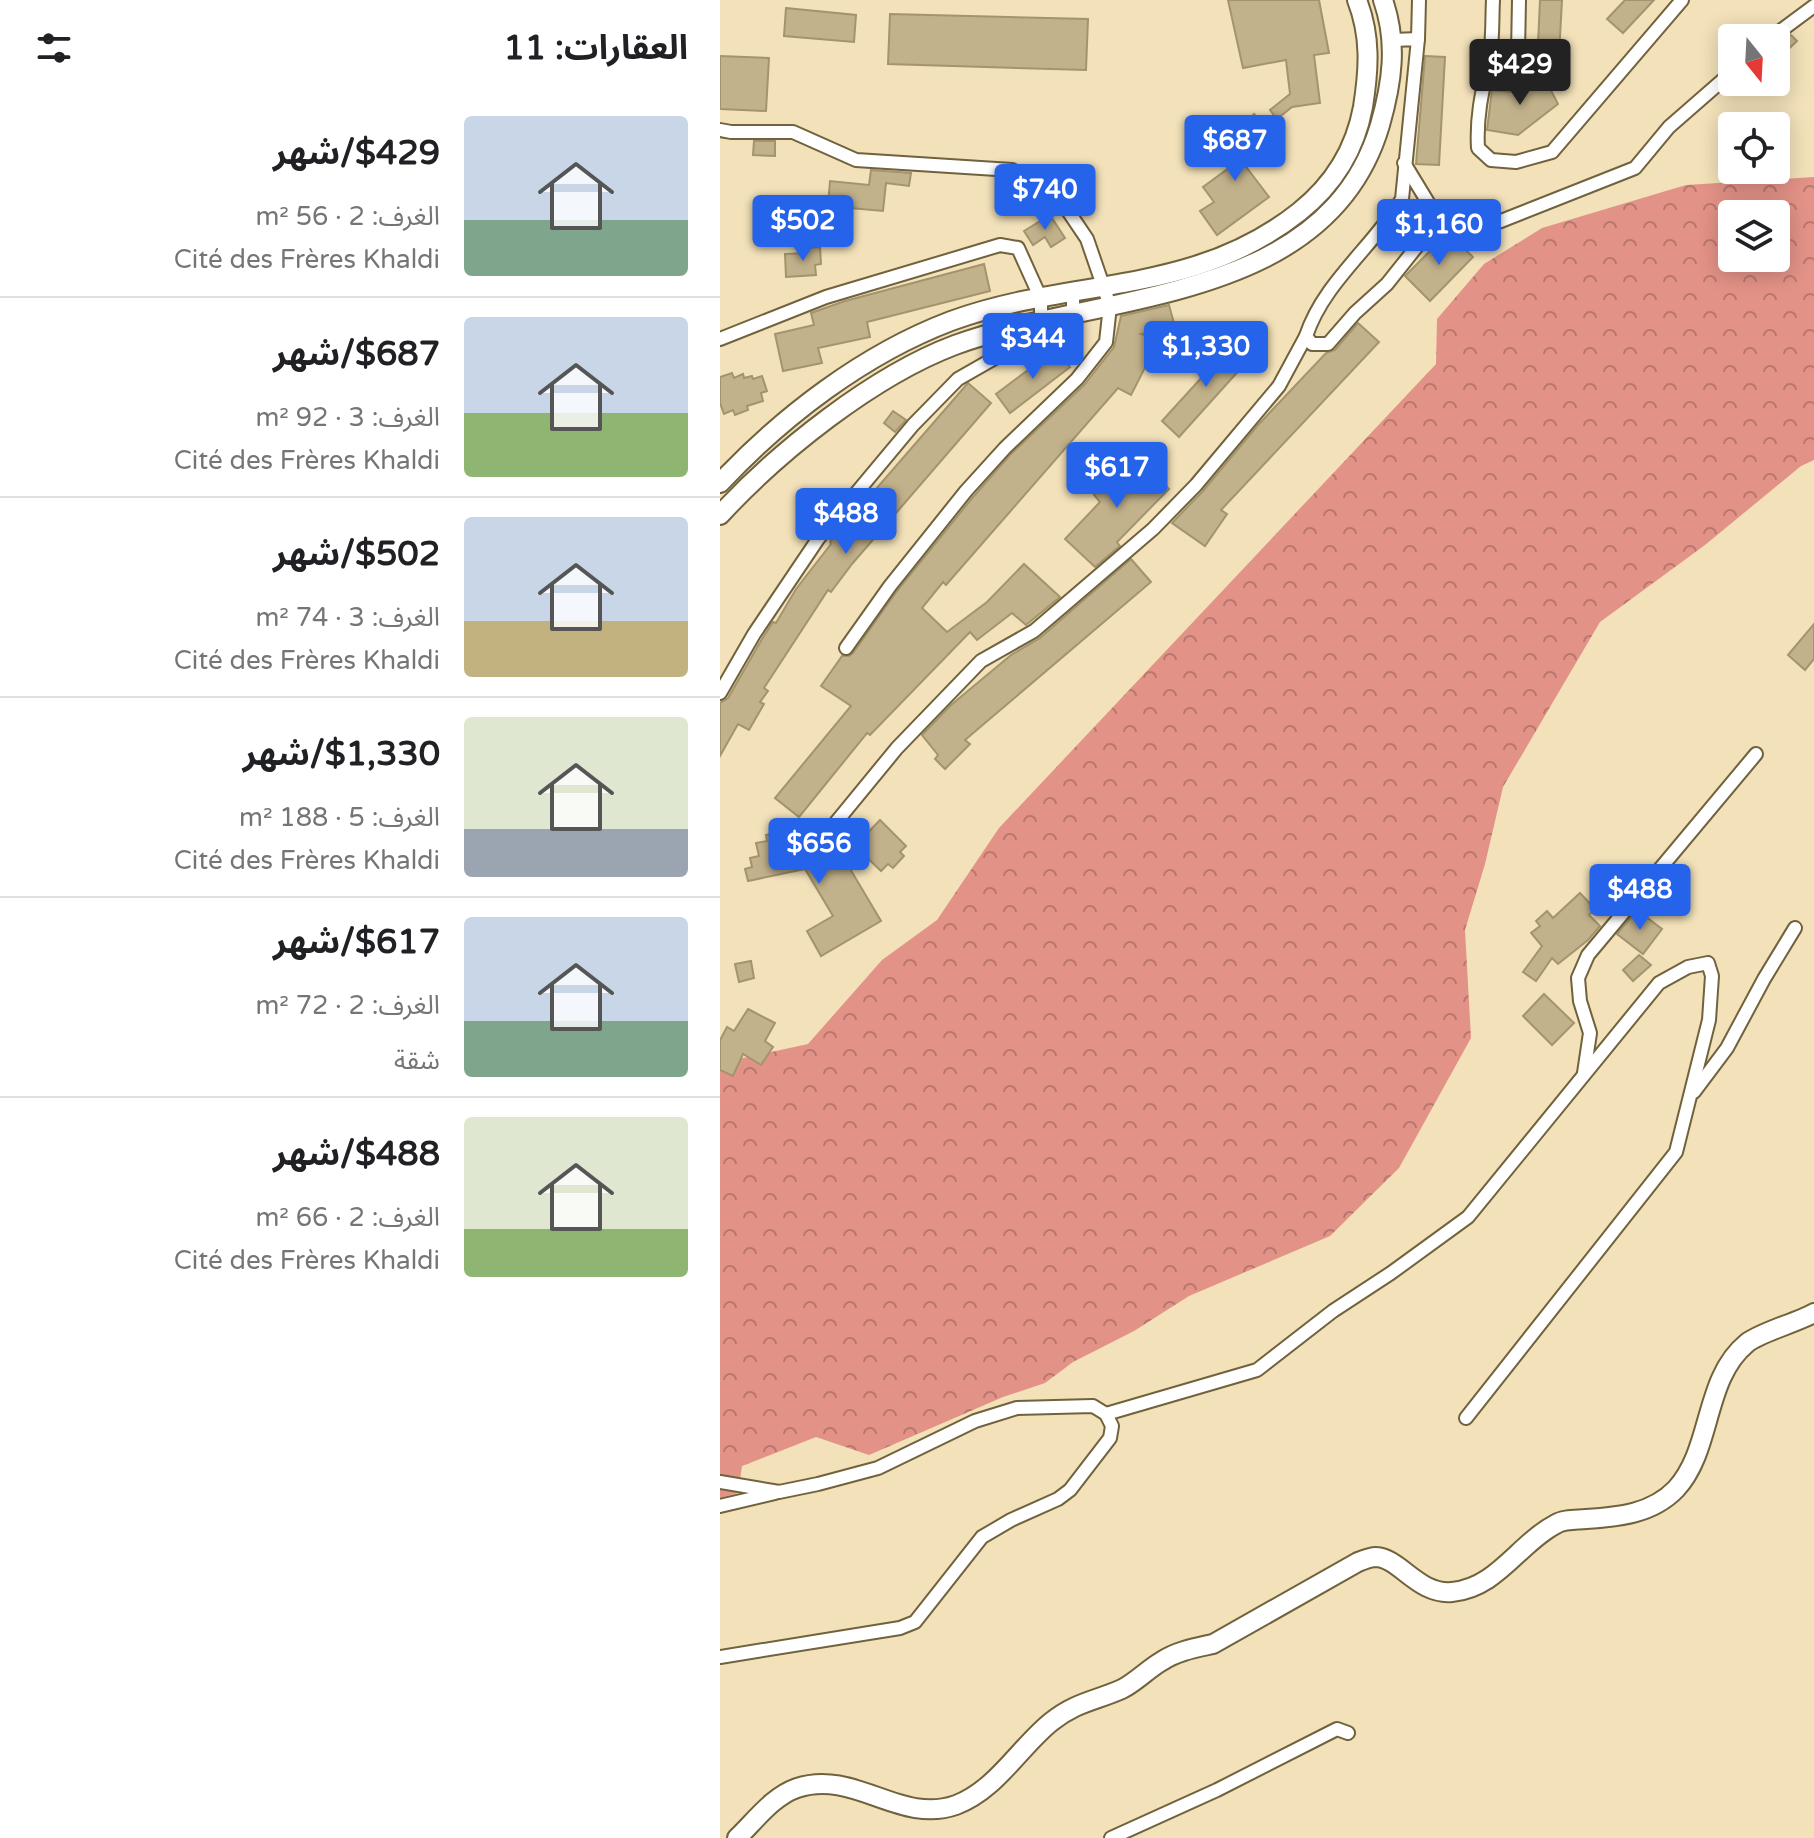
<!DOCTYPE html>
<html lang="ar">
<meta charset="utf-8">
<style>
:root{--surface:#fff;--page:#f6f6f6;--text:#202124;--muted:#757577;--line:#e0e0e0;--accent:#2563eb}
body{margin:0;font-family:"Varela Round","Noto Sans Arabic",sans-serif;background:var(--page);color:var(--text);direction:rtl;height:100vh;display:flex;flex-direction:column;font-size:30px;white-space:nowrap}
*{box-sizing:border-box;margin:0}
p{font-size:26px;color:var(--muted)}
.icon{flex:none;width:44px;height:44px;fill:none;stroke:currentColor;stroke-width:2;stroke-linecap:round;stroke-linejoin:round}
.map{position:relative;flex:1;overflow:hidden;direction:ltr}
.sheet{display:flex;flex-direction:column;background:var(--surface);width:720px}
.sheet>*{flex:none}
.needle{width:52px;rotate:162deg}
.tools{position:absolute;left:998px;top:24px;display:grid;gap:16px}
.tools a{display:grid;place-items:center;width:72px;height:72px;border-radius:8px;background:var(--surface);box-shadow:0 4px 20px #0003;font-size:40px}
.price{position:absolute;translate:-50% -68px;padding:0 18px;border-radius:8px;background:var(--accent);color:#fff;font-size:26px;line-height:52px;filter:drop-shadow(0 2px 4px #0008)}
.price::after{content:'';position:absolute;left:50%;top:48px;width:24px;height:18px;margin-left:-12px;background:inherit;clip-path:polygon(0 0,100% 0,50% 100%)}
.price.active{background:#222;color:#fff}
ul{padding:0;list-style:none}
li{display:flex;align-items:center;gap:24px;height:200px;padding:0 32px}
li+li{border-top:2px solid var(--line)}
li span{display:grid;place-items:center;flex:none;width:224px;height:160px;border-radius:8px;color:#555}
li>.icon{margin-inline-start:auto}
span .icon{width:96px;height:96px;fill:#fffc;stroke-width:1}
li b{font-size:34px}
h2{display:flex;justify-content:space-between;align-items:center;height:96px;padding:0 32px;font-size:34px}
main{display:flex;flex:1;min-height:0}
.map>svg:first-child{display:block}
.forest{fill:url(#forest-crowns);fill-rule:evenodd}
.building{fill:#c2b28b;stroke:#a3946d;stroke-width:2}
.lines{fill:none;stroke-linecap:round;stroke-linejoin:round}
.street-casing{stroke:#70623d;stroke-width:16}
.secondary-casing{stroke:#70623d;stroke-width:22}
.street{stroke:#fff;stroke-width:12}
.secondary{stroke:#fff;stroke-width:18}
</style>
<main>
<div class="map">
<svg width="1094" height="1838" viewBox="0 0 1094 1838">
<defs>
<pattern id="forest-crowns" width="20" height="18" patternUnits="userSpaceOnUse" patternTransform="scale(2)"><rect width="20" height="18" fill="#e39287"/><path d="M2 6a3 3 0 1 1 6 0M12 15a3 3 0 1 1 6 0" fill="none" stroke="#b8776d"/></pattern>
</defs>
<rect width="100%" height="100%" fill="#f2e1b9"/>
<!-- forest -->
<path class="forest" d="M1094,177V460L1081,466L985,545L880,622L783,787L765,864L745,930L751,1038L679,1168L610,1236L469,1296L414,1331L353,1362L325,1383L283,1397L149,1455L96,1437L22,1466L18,1493L0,1498V1063L88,1044L162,960L217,920L279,828L716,364L717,319L764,264L822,228L966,185ZM1012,214H1056V258H1012Z"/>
<!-- building -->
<g class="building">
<polygon points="508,0 599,0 609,53 594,55 600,103 572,107 557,119 550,110 570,94 566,60 523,68"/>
<polygon points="820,0 842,0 839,55 821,54 821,45 818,44"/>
<polygon points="905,0 934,0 903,33 887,19"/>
<polygon points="66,8 136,15 134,42 64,36"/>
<polygon points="170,14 368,19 366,70 168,64"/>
<polygon points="1071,35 1077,41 1056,61 1056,45"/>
<polygon points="0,56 49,58 46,111 0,109"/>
<polygon points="705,56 725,57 719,165 696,164"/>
<polygon points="822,73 838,104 798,135 767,130 772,90 790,92"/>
<polygon points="534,114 545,126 524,147 532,157 524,164 549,197 497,235 480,211 494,202 483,187 517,162 503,146"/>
<polygon points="34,141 55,141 55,156 33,155"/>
<polygon points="151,170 191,173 189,186 166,183 163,211 108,206 110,181 149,185"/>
<polygon points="330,215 345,238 331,247 325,237 313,245 304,231"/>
<polygon points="725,236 732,237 753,257 710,301 685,276"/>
<polygon points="100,247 101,264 95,265 96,275 66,277 65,254 83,253 83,248"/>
<polygon points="264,264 270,291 147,322 150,337 98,348 102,363 63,371 55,334 94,325 91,313 125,301"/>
<polygon points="449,305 455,327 421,334 453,347 448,360 432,354 411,395 398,388 226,585 223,582 202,608 227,632 267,602 304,564 340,597 306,625 292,613 257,640 250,632 150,735 147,733 79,817 55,798 131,706 101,686 122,656 129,656 133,653 177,591 253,497 291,454 364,385 394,347 401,316"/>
<polygon points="638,323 659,342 501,510 507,514 485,546 452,523 483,491 538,425 606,353 615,350"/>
<polygon points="514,342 531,357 459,437 442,421"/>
<polygon points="336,349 350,367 290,413 276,394"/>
<polygon points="12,373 14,378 23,374 24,378 32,376 33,379 42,376 47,391 41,393 43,401 27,406 28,410 15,415 13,410 4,414 0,403 0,377"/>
<polygon points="248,383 271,403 132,564 111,592 108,590 44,688 48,691 40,702 44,704 29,730 18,724 0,756 0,703 8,698 42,639 53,622 56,623 76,589 111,544 110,542"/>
<polygon points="173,411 186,420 175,432 164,423"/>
<polygon points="414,454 449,489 397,542 400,546 375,567 345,539 380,502 374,495"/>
<polygon points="411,559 431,582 245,740 250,744 225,769 215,759 218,755 202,735 231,705 291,655 320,638"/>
<polygon points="1094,624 1094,659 1085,670 1068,655"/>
<polygon points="160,820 186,846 180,852 184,856 173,868 168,864 161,871 135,846"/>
<polygon points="73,829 79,856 99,844 108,845 113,840 161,921 101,956 87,931 113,916 85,869 28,881 25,869 32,867 30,858 39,856 36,843 47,841 46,835"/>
<polygon points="860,893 875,909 869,915 880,926 868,940 838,964 832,958 816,981 803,972 822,946 811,933 820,926 816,921 827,911 833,918"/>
<polygon points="917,910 942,929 923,954 897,934"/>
<polygon points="919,955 931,965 913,981 903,970"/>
<polygon points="31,961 34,978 19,982 15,964"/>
<polygon points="824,994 854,1023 832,1045 803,1016"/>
<polygon points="28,1009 55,1023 45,1041 53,1047 41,1065 23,1054 13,1076 0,1070 0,1040 7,1027 14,1031"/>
</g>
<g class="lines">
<defs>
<g id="street">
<path d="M773,0C772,18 773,38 770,56C763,88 756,115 758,148L771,160L796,162L832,152L962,0"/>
<polyline points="1051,38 1094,6"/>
<polyline points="698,39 699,0"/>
<path d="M673,40L698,39L682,199C653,247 604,282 586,336L592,344H608L635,313L667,284L702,240L723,227L753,229L781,221L915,168L949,127L1012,72"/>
<polyline points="798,52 799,0"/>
<polyline points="0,130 11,132 73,132 136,160 292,170 338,196 367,239 390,306 386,342 357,379 285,448 246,491 170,586 126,648"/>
<polyline points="684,163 723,227"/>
<polyline points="0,339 106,297 280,245 298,248 321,299 321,321"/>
<polyline points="0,693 34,634 98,539 193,425 238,379 287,351 333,339 345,331 353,314 353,293"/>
<polyline points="104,837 177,748 261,661 314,631 433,529 476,485 559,386 586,336"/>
<polyline points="864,1073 870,1033 860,1001 858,978 868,955 1036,754"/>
<polyline points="974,1092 1007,1048 1044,979 1075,928"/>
<polyline points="386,1414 537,1370 613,1311 671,1273 748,1217 939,983 968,967 988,963 992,976 989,1020 956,1152 746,1418"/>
<polyline points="0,1482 59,1492 98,1484 158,1468 255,1421 297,1408 373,1406 386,1414 392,1426 390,1438 350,1490 338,1499 291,1520 262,1537 195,1622 180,1628 0,1657"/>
<polyline points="0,1506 55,1493"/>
<polyline points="391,1838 497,1790 617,1729 628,1733"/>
</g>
<g id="secondary">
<path d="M0,483C63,416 144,354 231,321C350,277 472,297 579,212C613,185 635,151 643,107C649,69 651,36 637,0"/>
<path d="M0,515C59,451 153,376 235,345C378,292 607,306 660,125C672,83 678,43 663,0"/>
<path d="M17,1838C35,1821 53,1796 77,1788C135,1769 180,1825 236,1805C276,1790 299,1748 331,1722C356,1702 375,1701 402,1689C416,1682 428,1669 442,1661C457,1651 475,1648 493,1644L638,1562C643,1560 651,1557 656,1557C680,1558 698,1595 732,1592C777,1588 798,1544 836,1524C844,1519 857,1520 866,1519C898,1517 932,1514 956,1489C993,1449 983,1379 1027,1343C1041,1332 1076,1323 1094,1313"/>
</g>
</defs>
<!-- street casing -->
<use href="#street" class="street-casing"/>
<!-- secondary casing -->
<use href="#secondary" class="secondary-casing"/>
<!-- street -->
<use href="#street" class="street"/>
<!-- secondary -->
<use href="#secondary" class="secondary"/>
</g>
</svg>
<div class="tools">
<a><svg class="needle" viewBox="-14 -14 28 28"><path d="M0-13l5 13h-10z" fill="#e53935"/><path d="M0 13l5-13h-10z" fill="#757577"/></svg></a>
<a><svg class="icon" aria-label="locate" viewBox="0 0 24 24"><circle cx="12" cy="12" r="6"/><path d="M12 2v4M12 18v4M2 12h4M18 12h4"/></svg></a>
<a><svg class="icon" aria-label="layers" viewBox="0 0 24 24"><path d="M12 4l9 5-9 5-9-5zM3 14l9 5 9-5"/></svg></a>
</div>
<b class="price active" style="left:800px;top:107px">$429</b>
<b class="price" style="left:515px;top:183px">$687</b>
<b class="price" style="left:325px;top:232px">$740</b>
<b class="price" style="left:83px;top:263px">$502</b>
<b class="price" style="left:719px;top:267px">$1,160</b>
<b class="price" style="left:313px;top:381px">$344</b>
<b class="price" style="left:486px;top:389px">$1,330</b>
<b class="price" style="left:397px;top:510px">$617</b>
<b class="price" style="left:126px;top:556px">$488</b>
<b class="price" style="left:99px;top:886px">$656</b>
<b class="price" style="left:920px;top:932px">$488</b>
</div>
<section class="sheet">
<h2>العقارات: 11<svg class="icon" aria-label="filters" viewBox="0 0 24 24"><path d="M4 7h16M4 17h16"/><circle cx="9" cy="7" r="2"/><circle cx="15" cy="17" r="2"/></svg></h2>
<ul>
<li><span style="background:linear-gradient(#c9d6e8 65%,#7fa58c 0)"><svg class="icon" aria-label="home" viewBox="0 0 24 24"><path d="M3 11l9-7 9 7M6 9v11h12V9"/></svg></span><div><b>$429/شهر</b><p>الغرف: 2 · 56 m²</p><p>Cité des Frères Khaldi</p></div></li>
<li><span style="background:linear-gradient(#c9d6e8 60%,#8fb573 0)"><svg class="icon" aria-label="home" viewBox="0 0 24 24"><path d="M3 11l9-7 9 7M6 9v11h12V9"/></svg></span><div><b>$687/شهر</b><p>الغرف: 3 · 92 m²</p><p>Cité des Frères Khaldi</p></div></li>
<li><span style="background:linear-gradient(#c9d6e8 65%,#c2b280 0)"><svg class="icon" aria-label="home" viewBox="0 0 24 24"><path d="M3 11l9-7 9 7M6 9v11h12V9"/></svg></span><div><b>$502/شهر</b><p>الغرف: 3 · 74 m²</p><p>Cité des Frères Khaldi</p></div></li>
<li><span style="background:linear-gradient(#dfe7d0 70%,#9aa5b1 0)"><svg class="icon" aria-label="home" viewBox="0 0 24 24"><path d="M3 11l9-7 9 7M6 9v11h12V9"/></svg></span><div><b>$1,330/شهر</b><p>الغرف: 5 · 188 m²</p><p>Cité des Frères Khaldi</p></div></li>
<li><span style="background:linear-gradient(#c9d6e8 65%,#7fa58c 0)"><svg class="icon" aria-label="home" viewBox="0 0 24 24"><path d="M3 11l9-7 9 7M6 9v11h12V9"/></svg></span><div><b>$617/شهر</b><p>الغرف: 2 · 72 m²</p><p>شقة</p></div></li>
<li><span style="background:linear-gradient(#dfe7d0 70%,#8fb573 0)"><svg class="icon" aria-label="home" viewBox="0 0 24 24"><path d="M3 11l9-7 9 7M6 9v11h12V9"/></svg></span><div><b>$488/شهر</b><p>الغرف: 2 · 66 m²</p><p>Cité des Frères Khaldi</p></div></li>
</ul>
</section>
</main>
